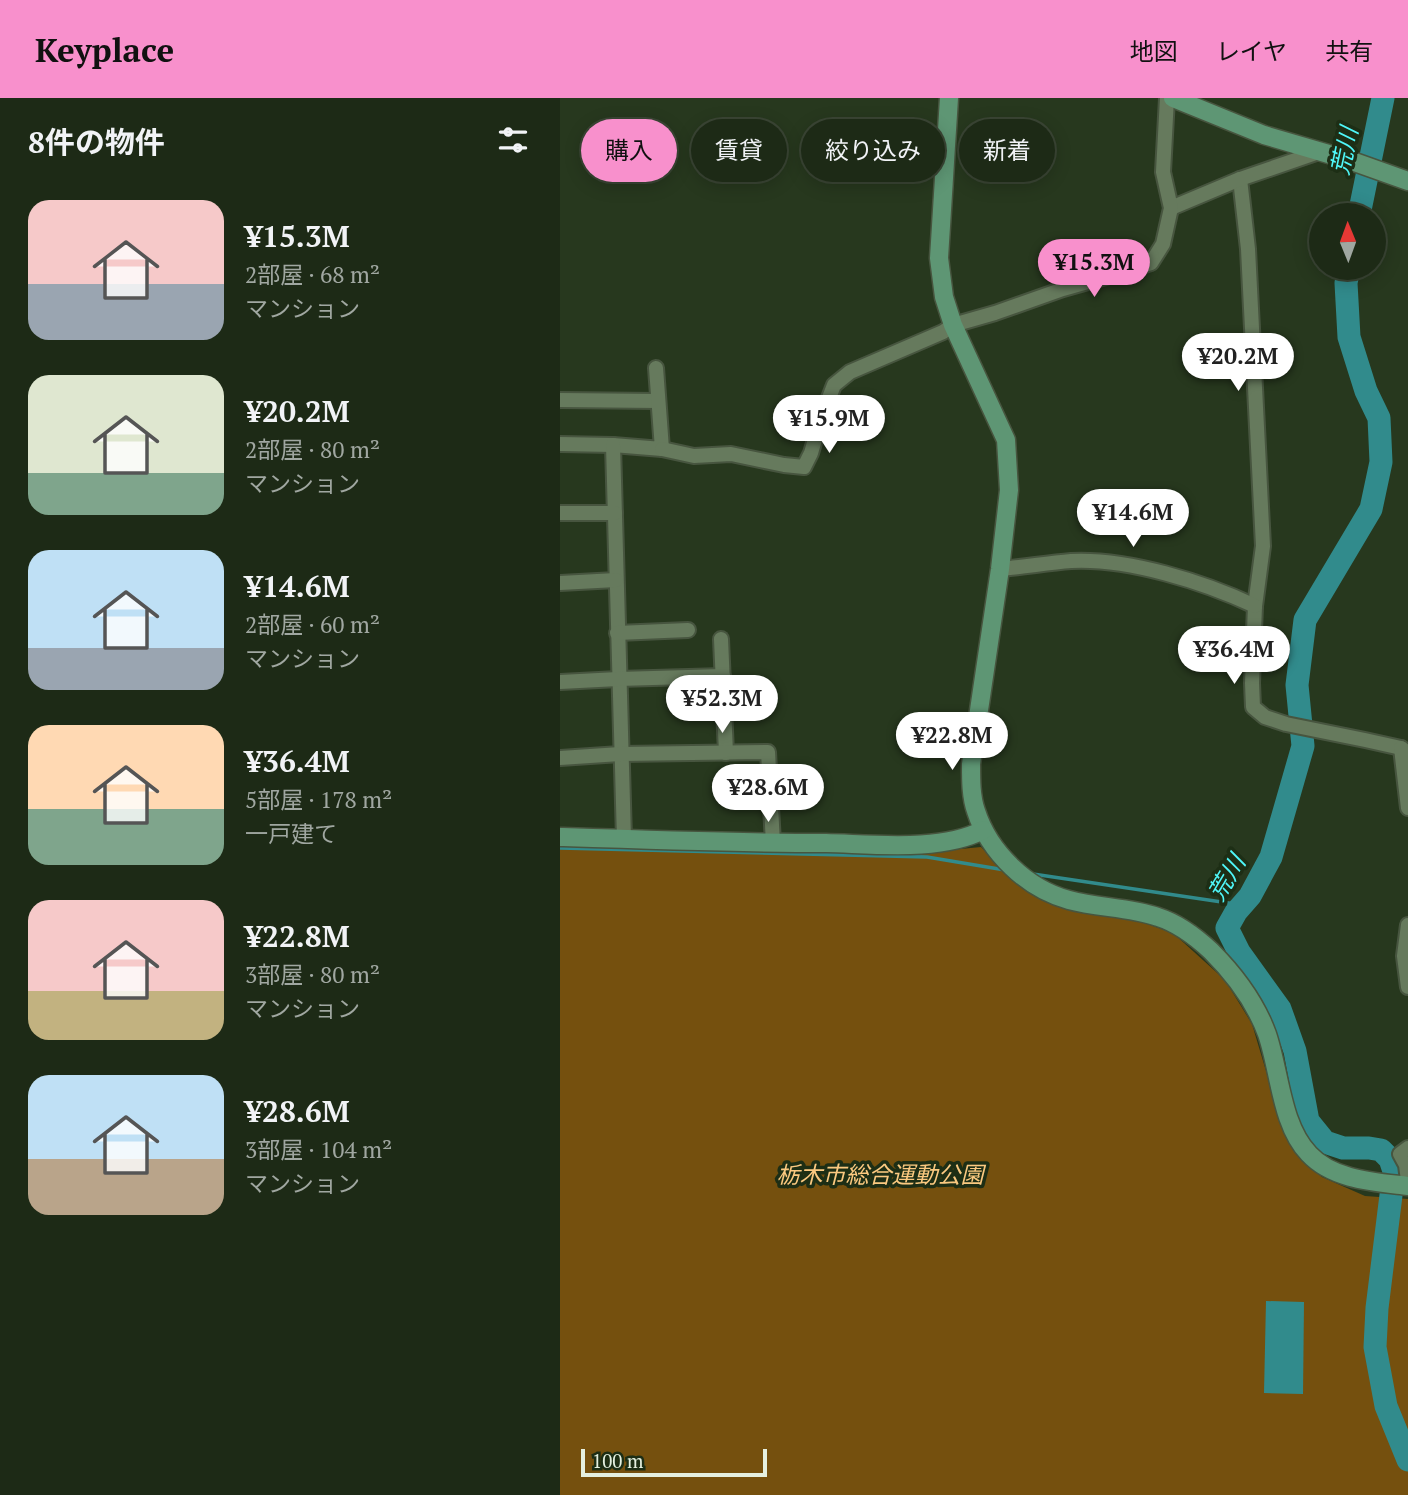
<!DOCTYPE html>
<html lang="ja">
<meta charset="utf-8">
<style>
:root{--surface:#1d2a16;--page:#2a3623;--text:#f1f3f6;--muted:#a0a7a1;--line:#3b4635;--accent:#f890cc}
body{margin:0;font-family:"PT Serif","Noto Sans JP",serif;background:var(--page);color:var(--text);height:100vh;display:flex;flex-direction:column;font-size:26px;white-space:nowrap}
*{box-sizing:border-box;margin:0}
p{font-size:23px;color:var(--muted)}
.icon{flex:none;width:38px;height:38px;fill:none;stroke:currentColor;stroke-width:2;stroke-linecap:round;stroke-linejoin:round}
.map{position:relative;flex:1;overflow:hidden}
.sheet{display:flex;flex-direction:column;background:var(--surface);width:560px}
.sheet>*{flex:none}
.top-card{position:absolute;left:21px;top:21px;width:665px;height:63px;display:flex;gap:14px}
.needle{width:46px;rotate:359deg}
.tools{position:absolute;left:749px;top:105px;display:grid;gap:14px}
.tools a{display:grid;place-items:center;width:77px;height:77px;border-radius:50%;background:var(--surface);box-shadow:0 4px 18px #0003,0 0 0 2px var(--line);font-size:35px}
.scale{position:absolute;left:21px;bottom:18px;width:186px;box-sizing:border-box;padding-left:7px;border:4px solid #e5f0e0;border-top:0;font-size:19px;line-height:24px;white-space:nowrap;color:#e5f0e0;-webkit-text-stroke:5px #1d2e15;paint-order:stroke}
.price{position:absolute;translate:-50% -60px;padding:0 16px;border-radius:24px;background:#fff;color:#222;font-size:23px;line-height:46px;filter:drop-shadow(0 2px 4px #0008)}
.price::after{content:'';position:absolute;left:50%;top:42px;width:21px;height:16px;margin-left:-10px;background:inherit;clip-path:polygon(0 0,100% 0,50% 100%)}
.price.selected{background:var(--accent);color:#111}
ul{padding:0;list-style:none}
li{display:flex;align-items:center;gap:21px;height:175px;padding:0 28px}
li span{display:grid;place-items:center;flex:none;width:196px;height:140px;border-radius:21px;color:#555}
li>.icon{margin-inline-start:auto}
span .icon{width:84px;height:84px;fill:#fffc;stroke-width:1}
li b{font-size:30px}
h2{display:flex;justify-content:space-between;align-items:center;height:84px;padding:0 28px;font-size:30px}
.chip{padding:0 24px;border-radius:32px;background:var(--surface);box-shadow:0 4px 18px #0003,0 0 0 2px var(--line);font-size:24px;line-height:63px}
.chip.selected{background:var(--accent);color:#111}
header{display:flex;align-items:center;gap:42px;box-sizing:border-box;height:98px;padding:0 35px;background:var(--accent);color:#111}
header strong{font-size:33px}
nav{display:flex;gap:38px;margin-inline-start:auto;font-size:24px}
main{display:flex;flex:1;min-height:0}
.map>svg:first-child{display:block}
.green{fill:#75500e}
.water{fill:#318b8c}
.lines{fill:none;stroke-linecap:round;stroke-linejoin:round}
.stream{stroke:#318b8c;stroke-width:3.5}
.river{stroke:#318b8c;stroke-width:23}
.street-casing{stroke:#47553f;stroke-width:18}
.secondary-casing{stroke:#47553f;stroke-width:21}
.street{stroke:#667a5d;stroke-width:14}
.secondary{stroke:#5e9674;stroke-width:18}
.labels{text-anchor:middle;stroke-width:7;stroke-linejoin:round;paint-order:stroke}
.park-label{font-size:23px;font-style:italic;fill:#fbc980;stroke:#1d2e15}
.water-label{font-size:24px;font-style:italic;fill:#4ff7f9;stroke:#1d2e15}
</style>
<header>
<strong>Keyplace</strong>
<nav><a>地図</a><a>レイヤ</a><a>共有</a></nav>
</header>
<main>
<section class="sheet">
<h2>8件の物件<svg class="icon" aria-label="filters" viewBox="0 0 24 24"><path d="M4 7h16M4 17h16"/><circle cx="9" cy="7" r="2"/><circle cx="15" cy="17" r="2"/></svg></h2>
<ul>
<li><span style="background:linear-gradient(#f6c9c9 60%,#9aa5b1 0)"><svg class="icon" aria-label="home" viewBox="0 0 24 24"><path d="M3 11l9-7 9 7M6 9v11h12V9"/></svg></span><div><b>¥15.3M</b><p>2部屋 · 68 m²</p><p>マンション</p></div></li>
<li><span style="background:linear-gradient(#dfe7d0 70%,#7fa58c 0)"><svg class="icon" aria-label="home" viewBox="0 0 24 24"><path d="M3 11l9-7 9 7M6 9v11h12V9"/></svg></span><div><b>¥20.2M</b><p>2部屋 · 80 m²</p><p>マンション</p></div></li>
<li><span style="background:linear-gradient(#bfe0f5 70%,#9aa5b1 0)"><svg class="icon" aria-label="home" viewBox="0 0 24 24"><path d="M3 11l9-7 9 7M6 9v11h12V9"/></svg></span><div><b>¥14.6M</b><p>2部屋 · 60 m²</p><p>マンション</p></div></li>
<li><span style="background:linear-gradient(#ffd9b3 60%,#7fa58c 0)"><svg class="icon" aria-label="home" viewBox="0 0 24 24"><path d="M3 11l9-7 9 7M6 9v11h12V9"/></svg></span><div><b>¥36.4M</b><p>5部屋 · 178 m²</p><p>一戸建て</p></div></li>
<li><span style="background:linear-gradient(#f6c9c9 65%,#c2b280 0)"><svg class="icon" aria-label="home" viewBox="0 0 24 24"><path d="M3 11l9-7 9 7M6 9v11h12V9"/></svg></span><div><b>¥22.8M</b><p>3部屋 · 80 m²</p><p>マンション</p></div></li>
<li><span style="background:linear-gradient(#bfe0f5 60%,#b9a48a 0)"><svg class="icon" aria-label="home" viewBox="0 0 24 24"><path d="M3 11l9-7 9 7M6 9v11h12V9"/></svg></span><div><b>¥28.6M</b><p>3部屋 · 104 m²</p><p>マンション</p></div></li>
</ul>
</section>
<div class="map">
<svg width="848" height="1397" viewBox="0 0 848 1397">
<rect width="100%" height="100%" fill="#27381e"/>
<!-- green -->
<polygon class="green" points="0,746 370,754 421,749 452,781 474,798 520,811 573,821 613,835 665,882 692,926 723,1030 741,1062 762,1079 805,1098 848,1101 848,1397 0,1397"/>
<!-- water -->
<polygon class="water" points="706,1203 744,1204 743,1296 704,1295"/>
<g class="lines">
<!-- stream -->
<g class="stream">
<polyline points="0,750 367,759 445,772"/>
<polyline points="473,776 682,807"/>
</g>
<!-- river -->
<g class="river">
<polyline points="799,117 823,0"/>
<polyline points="789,170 786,185 789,239 806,293 819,320 821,364 811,411 745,522 737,587 743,648 711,759 690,798 676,814 667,830 679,854 720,911 735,953 748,1023 765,1044 783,1050 809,1050 821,1052 830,1061 834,1073 817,1210 815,1249 826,1308 848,1362"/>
</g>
<defs>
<g id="street">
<polyline points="680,81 688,151 703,448 695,508 692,585 693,609 705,619 726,626 805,642 841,650 848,655"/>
<polyline points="611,110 680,81 759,54"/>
<polyline points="0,302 98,303"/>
<polyline points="0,346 53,347 102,351 96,270"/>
<polyline points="53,347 64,741"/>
<polyline points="102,351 134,358 171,356 224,367 244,369 251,355 262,318 274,287 290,274 383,234 393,227 435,215 503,191 563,174 591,165 603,146 611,110 603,74 607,0"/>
<polyline points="0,415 55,415"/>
<path d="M440,471C464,469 487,465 511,463C568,460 644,484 695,508"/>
<polyline points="0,485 56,482"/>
<polyline points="57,535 128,532"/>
<polyline points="161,541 166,655"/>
<polyline points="0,584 58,581 163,578"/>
<polyline points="841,650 848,710"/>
<polyline points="0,660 60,656 208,654 213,745"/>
<polyline points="848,827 844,858 848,889"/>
<polyline points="848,1050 840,1056 846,1067 848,1083"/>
</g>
<g id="secondary">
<path d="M389,0L379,160L384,199L393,227L446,342L449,392L440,471L411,666C411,682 411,699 416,713C429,754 467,791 509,802C538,810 569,809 598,819C617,825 636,839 651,853C674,876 696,906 707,936C720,974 721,1027 749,1056C773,1082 815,1084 848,1088"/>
<polyline points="613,0 704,37 789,62 848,83"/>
<path d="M0,739C89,742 177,745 266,745C313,746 381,754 423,732"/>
</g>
</defs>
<!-- street casing -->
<use href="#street" class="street-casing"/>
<!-- secondary casing -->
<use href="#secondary" class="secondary-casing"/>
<!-- street -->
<use href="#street" class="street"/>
<!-- secondary -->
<use href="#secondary" class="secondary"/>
</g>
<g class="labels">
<!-- park labels -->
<g class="park-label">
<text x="320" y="1085">栃木市総合運動公園</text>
</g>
<!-- water labels -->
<g class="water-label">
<text transform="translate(785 53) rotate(-78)" y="8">荒川</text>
<text transform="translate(667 780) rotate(-59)" y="8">荒川</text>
</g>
</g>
</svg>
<div class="tools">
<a><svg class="needle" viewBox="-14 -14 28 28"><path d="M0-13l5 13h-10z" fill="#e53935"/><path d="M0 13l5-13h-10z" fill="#a0a7a1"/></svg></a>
</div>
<div class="scale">100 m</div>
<b class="price selected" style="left:534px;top:201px">¥15.3M</b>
<b class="price" style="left:678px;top:295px">¥20.2M</b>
<b class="price" style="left:269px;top:357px">¥15.9M</b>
<b class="price" style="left:573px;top:451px">¥14.6M</b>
<b class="price" style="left:674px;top:588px">¥36.4M</b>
<b class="price" style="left:162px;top:637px">¥52.3M</b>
<b class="price" style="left:392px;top:674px">¥22.8M</b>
<b class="price" style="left:208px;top:726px">¥28.6M</b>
<div class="top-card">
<a class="chip selected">購入</a>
<a class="chip">賃貸</a>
<a class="chip">絞り込み</a>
<a class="chip">新着</a>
</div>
</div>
</main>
